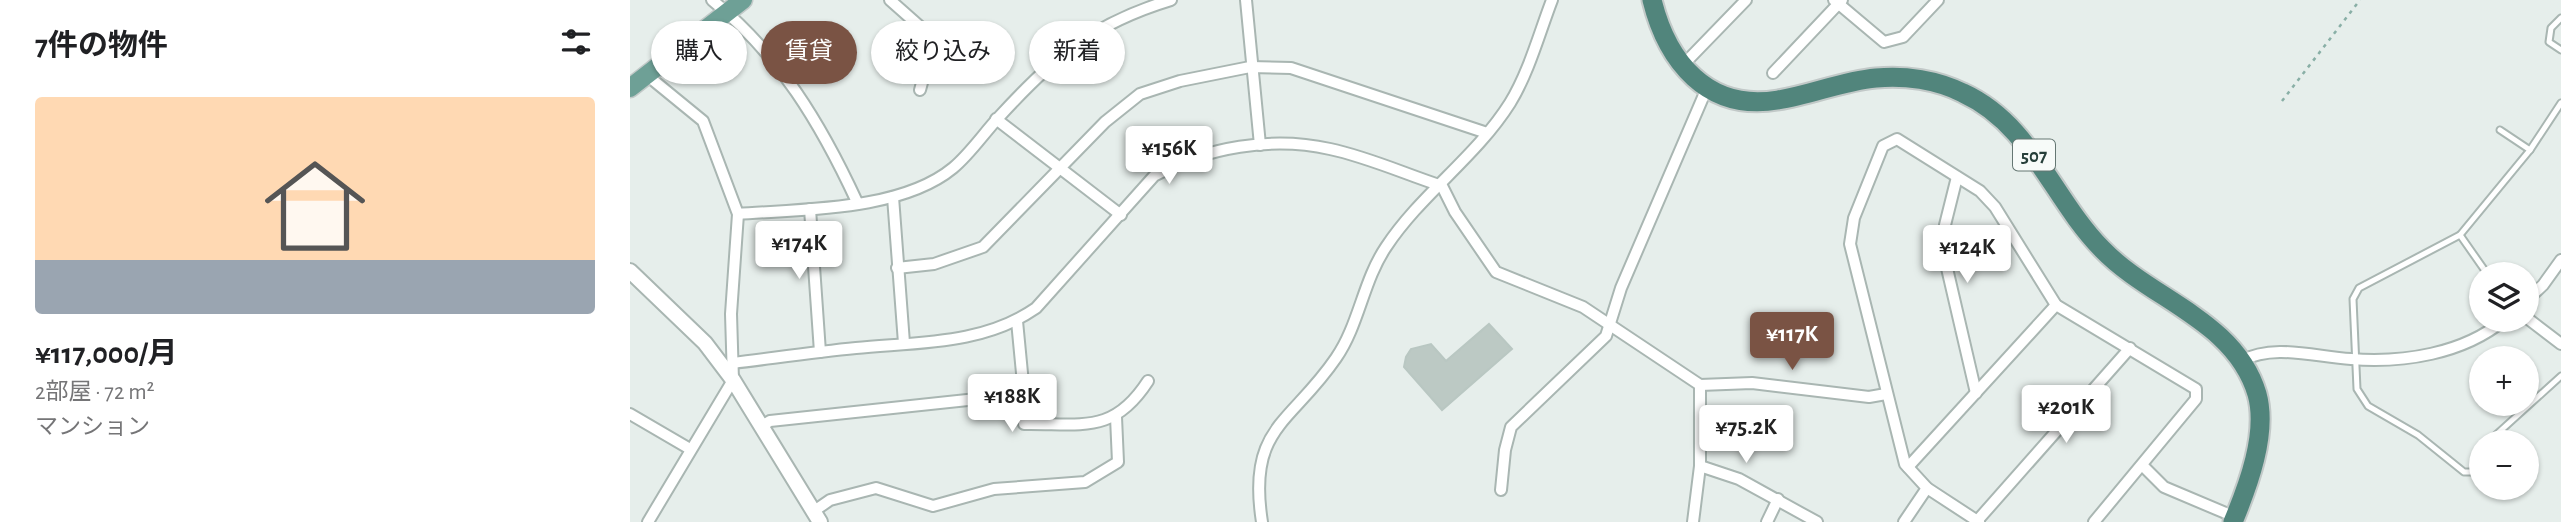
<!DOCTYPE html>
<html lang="ja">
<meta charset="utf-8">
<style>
:root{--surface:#fff;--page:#f2f2f2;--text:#202124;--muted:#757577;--line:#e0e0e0;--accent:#7a5344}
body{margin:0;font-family:"Alegreya Sans","Noto Sans JP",sans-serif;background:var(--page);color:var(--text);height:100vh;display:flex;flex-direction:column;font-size:26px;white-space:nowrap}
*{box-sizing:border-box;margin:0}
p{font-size:23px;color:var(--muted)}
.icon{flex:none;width:38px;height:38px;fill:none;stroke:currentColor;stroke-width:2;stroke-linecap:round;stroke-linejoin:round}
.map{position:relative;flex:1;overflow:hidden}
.drawer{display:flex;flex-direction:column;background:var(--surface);width:630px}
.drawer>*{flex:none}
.hud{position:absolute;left:21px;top:21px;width:665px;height:63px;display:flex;gap:14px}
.tools{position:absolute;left:1839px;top:262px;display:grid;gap:14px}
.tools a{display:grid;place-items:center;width:70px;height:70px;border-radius:50%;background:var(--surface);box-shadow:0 2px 5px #0004;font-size:35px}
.price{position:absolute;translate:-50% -60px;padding:0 16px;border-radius:7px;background:#fff;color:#222;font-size:23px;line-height:46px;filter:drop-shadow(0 2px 4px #0008)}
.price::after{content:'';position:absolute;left:50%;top:42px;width:21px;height:16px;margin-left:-10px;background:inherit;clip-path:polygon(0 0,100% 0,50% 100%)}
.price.selected{background:var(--accent);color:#fff}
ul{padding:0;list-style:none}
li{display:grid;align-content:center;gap:14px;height:371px;padding:0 35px}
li+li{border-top:2px solid var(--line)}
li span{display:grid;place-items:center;height:217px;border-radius:7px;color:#555}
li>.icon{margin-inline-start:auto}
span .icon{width:126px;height:126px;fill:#fffc;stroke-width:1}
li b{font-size:30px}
h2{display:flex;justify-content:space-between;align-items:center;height:84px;padding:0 35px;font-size:30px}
.chip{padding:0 24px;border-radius:32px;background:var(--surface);box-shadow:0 2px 5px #0004;font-size:24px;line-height:63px}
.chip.selected{background:var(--accent);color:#fff}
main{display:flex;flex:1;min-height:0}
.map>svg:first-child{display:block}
.building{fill:#bcc9c4;stroke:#b9c7c2;stroke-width:2}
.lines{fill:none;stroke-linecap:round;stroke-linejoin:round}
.service-casing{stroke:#a9b6b2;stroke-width:9}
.minor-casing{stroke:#a9b6b2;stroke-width:14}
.tertiary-casing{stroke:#a9b6b2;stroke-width:18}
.primary-casing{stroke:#c2c9c8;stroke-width:21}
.trunk-casing{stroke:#c2c9c8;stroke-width:23}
.path{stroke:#89afa6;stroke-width:2.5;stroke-dasharray:3.5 5;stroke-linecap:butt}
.service{stroke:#fff;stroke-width:5}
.minor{stroke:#fff;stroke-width:10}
.tertiary{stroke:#fff;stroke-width:14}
.primary{stroke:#6ea096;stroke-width:18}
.trunk{stroke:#51857c;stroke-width:19}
.labels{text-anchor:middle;stroke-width:5;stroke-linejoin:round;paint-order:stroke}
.shield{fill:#f7fbf9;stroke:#657773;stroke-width:2}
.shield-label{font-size:19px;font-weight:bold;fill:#263f3a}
</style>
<main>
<section class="drawer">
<h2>7件の物件<svg class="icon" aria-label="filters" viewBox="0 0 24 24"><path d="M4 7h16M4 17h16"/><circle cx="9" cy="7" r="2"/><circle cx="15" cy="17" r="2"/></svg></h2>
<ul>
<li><span style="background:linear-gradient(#ffd9b3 75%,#9aa5b1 0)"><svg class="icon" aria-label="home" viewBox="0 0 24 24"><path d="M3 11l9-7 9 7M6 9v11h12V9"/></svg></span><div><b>¥117,000/月</b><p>2部屋 · 72 m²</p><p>マンション</p></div></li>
</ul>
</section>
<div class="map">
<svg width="1931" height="522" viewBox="0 0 1931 522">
<rect width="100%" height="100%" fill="#e6eeeb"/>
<!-- building -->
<polygon class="building" points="859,324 882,349 812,410 774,367 776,357 781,349 801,344 816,361"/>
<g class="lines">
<defs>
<g id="service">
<polyline points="1931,18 1921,28 1919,42 1931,50"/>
<polyline points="1870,130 1900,150"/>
<polyline points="1830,235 1858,275"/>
<polyline points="1857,443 1931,376"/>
<polyline points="1852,458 1847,472 1834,472 1788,435 1738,406 1727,389 1723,299 1729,288 1830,235 1900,150 1931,103"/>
</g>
<g id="minor">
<path d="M82,0C149,54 191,124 227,202"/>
<polyline points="260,0 304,39 290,90"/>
<polyline points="616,0 630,145"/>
<polyline points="1204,0 1254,42 1273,37 1308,0"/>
<polyline points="1052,66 1116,0"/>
<polyline points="1143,73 1212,0"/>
<polyline points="366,119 491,215"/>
<polyline points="1327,177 1315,225 1313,251 1346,393"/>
<polyline points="263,197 274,343"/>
<polyline points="180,209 190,352"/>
<path d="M108,214C172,209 271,211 323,168C340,154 354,133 369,117C424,57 462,24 541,0"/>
<polyline points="267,268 304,264 353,247 475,122 510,94 550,81 620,67 661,68 857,133"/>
<polyline points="1897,300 1913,285 1931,260"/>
<polyline points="1897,318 1931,344"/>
<path d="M387,321L394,394V424C452,423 483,435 518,381"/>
<path d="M1611,361C1644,343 1685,357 1721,359C1773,363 1833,354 1874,320"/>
<path d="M103,363C144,358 185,352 226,348C287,342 353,345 406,308L524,176C576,147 642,136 700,149C738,157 775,174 812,186L825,212L866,272L953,307L1070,385L1122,383L1239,397L1256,394"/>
<polyline points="0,414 60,449"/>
<polyline points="132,426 140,421 394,394"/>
<polyline points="1070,466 1109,479 1187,522"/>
<polyline points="1513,466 1534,487 1605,517"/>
<polyline points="1278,467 1426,305"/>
<polyline points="871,490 875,450 881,427 976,336 991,288 1077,88"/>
<polyline points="184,511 200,500 246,488 303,506 364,489 455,482 488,462 486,417"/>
<polyline points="1347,521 1500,348"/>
<polyline points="18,522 103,380 101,314 108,214 73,121 18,76"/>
<path d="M632,522C617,427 661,424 706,358C729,325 733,281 756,247C791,194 846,157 880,103C899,72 909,34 922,0"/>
<polyline points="1063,522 1070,466 1070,385"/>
<polyline points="1137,522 1148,499"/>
<polyline points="1274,522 1297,488"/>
<polyline points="1349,522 1297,488 1275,464 1220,244 1224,218 1253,146 1267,139 1350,191 1365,207 1426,305 1566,389 1566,399 1464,522"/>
</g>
<polyline id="tertiary" points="0,271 75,343 103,380 190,522"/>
<polyline id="primary" points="0,88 113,0"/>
<path id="trunk" d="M1022,0C1037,61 1077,112 1148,100C1181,95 1212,81 1246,78C1275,75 1307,80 1333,93C1401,124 1422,198 1472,249C1521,300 1605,320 1627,394C1638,433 1618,486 1603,522"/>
</defs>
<!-- service casing -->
<use href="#service" class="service-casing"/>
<!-- minor casing -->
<use href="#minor" class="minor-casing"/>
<!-- tertiary casing -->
<use href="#tertiary" class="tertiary-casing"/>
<!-- primary casing -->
<use href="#primary" class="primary-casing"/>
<!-- trunk casing -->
<use href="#trunk" class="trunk-casing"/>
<!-- path -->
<polyline class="path" points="1652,101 1730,0"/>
<!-- service -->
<use href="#service" class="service"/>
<!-- minor -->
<use href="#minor" class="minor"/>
<!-- tertiary -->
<use href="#tertiary" class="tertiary"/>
<!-- primary -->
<use href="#primary" class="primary"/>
<!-- trunk -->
<use href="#trunk" class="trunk"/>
</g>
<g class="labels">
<!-- shield labels -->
<rect class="shield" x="1383" y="139.5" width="42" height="31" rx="5"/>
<g class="shield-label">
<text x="1404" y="162">507</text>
</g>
</g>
</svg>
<div class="tools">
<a><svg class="icon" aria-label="layers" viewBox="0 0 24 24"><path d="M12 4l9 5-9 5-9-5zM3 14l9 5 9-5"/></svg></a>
<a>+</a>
<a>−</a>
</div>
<b class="price" style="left:539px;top:186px">¥156K</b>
<b class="price" style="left:169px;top:281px">¥174K</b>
<b class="price" style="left:1337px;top:285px">¥124K</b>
<b class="price selected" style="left:1162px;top:372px">¥117K</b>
<b class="price" style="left:382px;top:434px">¥188K</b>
<b class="price" style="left:1436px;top:445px">¥201K</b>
<b class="price" style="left:1116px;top:465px">¥75.2K</b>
<div class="hud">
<a class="chip">購入</a>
<a class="chip selected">賃貸</a>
<a class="chip">絞り込み</a>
<a class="chip">新着</a>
</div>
</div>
</main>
